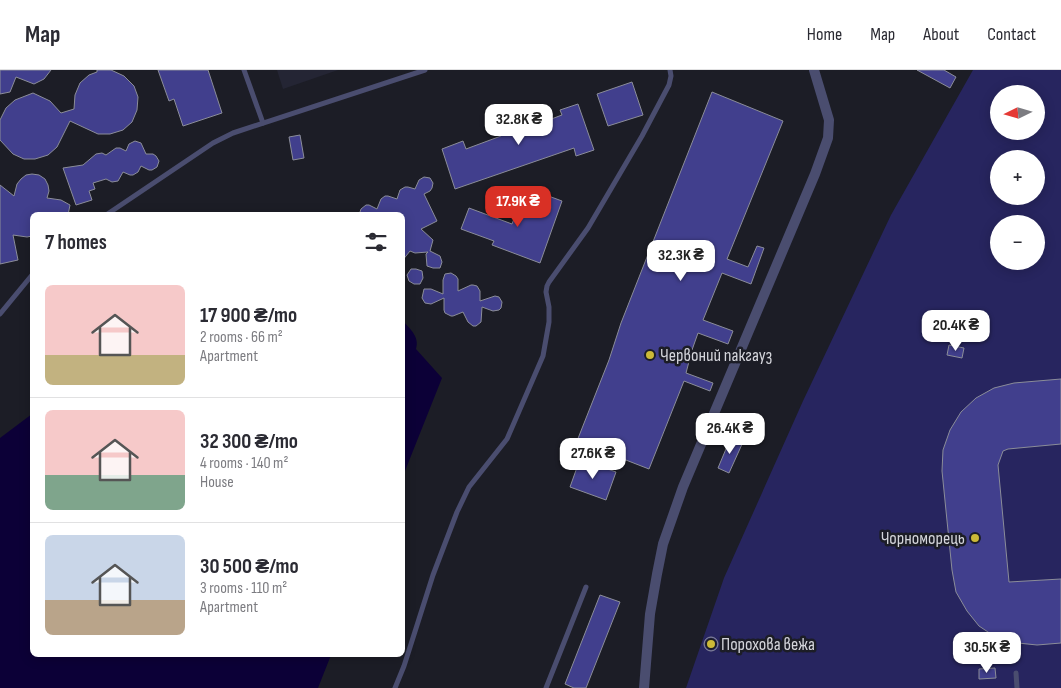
<!DOCTYPE html>
<meta charset="utf-8">
<style>
:root{--surface:#fff;--page:#f2f2f3;--text:#2b2b33;--muted:#7c7c81;--line:#e1e1e2;--accent:#d93025}
body{margin:0;font-family:"Sofia Sans Condensed",sans-serif;background:var(--page);color:var(--text);height:100vh;display:flex;flex-direction:column;font-size:19px;white-space:nowrap}
*{box-sizing:border-box;margin:0}
p{font-size:16px;color:var(--muted)}
.icon{flex:none;width:28px;height:28px;fill:none;stroke:currentColor;stroke-width:2;stroke-linecap:round;stroke-linejoin:round}
.map{position:relative;flex:1;overflow:hidden}
.drawer{position:absolute;left:30px;top:142px;width:375px;height:445px;display:flex;flex-direction:column;background:var(--surface);border-radius:8px;box-shadow:0 2px 12px #0003}
.drawer>*{flex:none}
.needle{width:32px;rotate:265deg}
.fabs{position:absolute;left:990px;top:15px;display:grid;gap:10px}
.fabs a{display:grid;place-items:center;width:55px;height:55px;border-radius:50%;background:var(--surface);box-shadow:0 2px 12px #0003;font-size:25px}
.price{position:absolute;translate:-50% -42px;padding:0 11px;border-radius:10px;background:#fff;color:#222;font-size:16px;line-height:32px;filter:drop-shadow(0 1px 2px #0008)}
.price::after{content:'';position:absolute;left:50%;top:30px;width:15px;height:11px;margin-left:-8px;background:inherit;clip-path:polygon(0 0,100% 0,50% 100%)}
.price.active{background:var(--accent);color:#fff}
ul{padding:0;list-style:none}
li{display:flex;align-items:center;gap:15px;height:125px;padding:0 15px}
li+li{border-top:1px solid var(--line)}
li span{display:grid;place-items:center;flex:none;width:140px;height:100px;border-radius:8px;color:#555}
li>.icon{margin-inline-start:auto}
span .icon{width:60px;height:60px;fill:#fffc;stroke-width:1}
li b{font-size:21px}
h2{display:flex;justify-content:space-between;align-items:center;height:60px;padding:0 15px;font-size:21px}
header{display:flex;align-items:center;gap:30px;box-sizing:border-box;height:70px;padding:0 25px;background:var(--surface);border-bottom:1px solid var(--line)}
header strong{font-size:24px}
nav{display:flex;gap:28px;margin-inline-start:auto;font-size:18px}
.map>svg:first-child{display:block}
.built{fill:#242534}
.green{fill:#27255f;fill-rule:evenodd}
.water{fill:#0c0037}
.building{fill:#413f8d;stroke:#8b8d99}
.lines{fill:none;stroke-linecap:round;stroke-linejoin:round}
.service{stroke:#4a4d6f;stroke-width:5}
.minor{stroke:#4a4d6f;stroke-width:10}
.poi-dot{fill:#ccb938;stroke:#1c1d26;stroke-width:2}
.labels{text-anchor:middle;stroke-width:5;stroke-linejoin:round;paint-order:stroke}
.poi-label{font-size:18px;fill:#d4d5db;stroke:#1c1d26;text-anchor:start}
</style>
<header>
<strong>Map</strong>
<nav><a>Home</a><a>Map</a><a>About</a><a>Contact</a></nav>
</header>
<div class="map">
<svg width="1061" height="618" viewBox="0 0 1061 618">
<rect width="100%" height="100%" fill="#1c1d26"/>
<!-- built -->
<polygon class="built" points="277,0 338,0 283,19"/>
<!-- green -->
<path class="green" d="M973,0H1061V618H686L724,508L803,331L891,145ZM999,24H1036V61H999ZM999,89H1036V126H999ZM999,154H1036V191H999Z"/>
<!-- water -->
<g class="water">
<path d="M403,251C410,259 420,267 416,279L442,308L403,406Z"/>
<polygon points="32,344 32,585 331,585 318,618 0,618 0,368"/>
</g>
<!-- building -->
<g class="building">
<polygon points="0,0 51,0 44,9 34,14 16,7 10,22 0,24"/>
<polygon points="97,0 111,0 124,6 134,16 138,27 137,40 132,52 123,60 110,64 98,64 70,51 57,77 48,85 35,89 24,89 13,84 0,70 0,50 6,38 15,30 33,23 50,31 61,43 74,39 75,25 80,13 89,5 97,2"/>
<polygon points="158,0 208,0 222,43 183,56 174,29 169,31"/>
<polygon points="917,0 944,0 956,7 950,18"/>
<polygon points="632,12 643,45 608,56 597,24"/>
<polygon points="712,22 783,51 727,189 748,197 757,176 764,178 751,214 722,203 703,250 733,261 728,274 698,263 692,280 686,303 713,313 710,321 684,311 649,399 577,371 609,290 621,253"/>
<polygon points="578,34 594,80 576,86 574,78 455,119 442,79 463,71 466,79 501,66 498,57 542,41 546,51 562,45 560,40"/>
<polygon points="300,65 304,88 293,90 289,67"/>
<polygon points="135,71 141,73 146,84 153,84 156,86 159,91 157,97 152,100 149,100 141,96 138,102 133,105 130,105 123,102 118,111 112,112 106,109 93,113 95,119 89,121 92,130 76,135 63,98 83,95 96,84 102,83 106,85 116,78 120,78 126,81 129,74"/>
<polygon points="32,104 39,105 45,109 48,115 49,121 47,128 61,130 70,135 68,145 32,145 32,166 27,167 13,165 18,190 0,194 0,115 14,126 17,114 21,109 26,105"/>
<polygon points="424,107 430,108 433,113 432,118 430,121 424,124 437,151 421,159 433,170 430,181 440,186 442,192 440,198 433,198 427,196 426,184 428,182 415,183 410,181 402,191 402,145 359,145 361,139 366,135 369,135 377,139 381,129 385,126 388,126 397,129 400,120 405,117 408,117 415,119 419,110"/>
<polygon points="543,124 562,131 540,193 492,175 494,171 461,159 469,138 512,154 520,133 537,139"/>
<polygon points="411,199 416,199 422,201 423,208 420,214 414,214 409,211 407,205"/>
<polygon points="451,203 456,206 458,209 458,221 471,215 473,215 477,216 480,221 480,231 495,226 499,227 502,232 501,238 499,240 493,241 482,237 481,252 476,256 473,256 468,252 463,242 453,246 451,246 445,243 444,240 444,228 431,234 425,233 422,228 424,219 431,219 443,224 443,210 445,204"/>
<polygon points="949,275 964,278 962,288 947,285"/>
<polygon points="1061,309 1061,374 1008,379 1003,381 998,395 1009,512 1061,509 1061,573 1037,575 1018,573 997,568 979,556 967,541 956,522 952,500 942,401 943,380 950,360 961,342 976,328 994,318 1014,313"/>
<polygon points="731,367 743,372 729,403 718,398"/>
<polygon points="580,389 616,402 606,430 570,417"/>
<polygon points="600,525 620,532 586,618 574,618 565,614"/>
<circle cx="711" cy="574" r="7"/>
<polygon points="995,598 996,608 979,609 979,599"/>
</g>
<g class="lines">
<!-- service -->
<g class="service">
<polyline points="244,0 263,53"/>
<polyline points="106,145 213,73 233,63 425,0"/>
<polyline points="0,244 32,205"/>
<polyline points="1016,603 1017,618"/>
<polyline points="395,618 404,596 433,505 457,442 469,417 507,369 543,286 549,252 549,237 546,222 547,216 549,212 588,158 642,66 669,15 671,6 670,0"/>
<polyline points="546,618 586,517"/>
</g>
<!-- minor -->
<polyline class="minor" points="644,618 650,544 657,504 663,474 683,417 815,104 828,68 829,50 814,0"/>
</g>
<!-- markers -->
<g class="poi-dot">
<circle cx="650" cy="285" r="5"/>
<circle cx="975" cy="468" r="5"/>
<circle cx="711" cy="574" r="5"/>
</g>
<g class="labels">
<!-- poi labels -->
<g class="poi-label">
<text x="660" y="291">Червоний пакгауз</text>
<text x="965" y="474" text-anchor="end">Чорноморець</text>
<text x="721" y="580">Порохова вежа</text>
</g>
</g>
</svg>
<div class="fabs">
<a><svg class="needle" viewBox="-14 -14 28 28"><path d="M0-13l5 13h-10z" fill="#e53935"/><path d="M0 13l5-13h-10z" fill="#7c7c81"/></svg></a>
<a>+</a>
<a>−</a>
</div>
<b class="price" style="left:519px;top:76px">32.8K ₴</b>
<b class="price active" style="left:518px;top:158px">17.9K ₴</b>
<b class="price" style="left:681px;top:212px">32.3K ₴</b>
<b class="price" style="left:956px;top:282px">20.4K ₴</b>
<b class="price" style="left:730px;top:385px">26.4K ₴</b>
<b class="price" style="left:593px;top:410px">27.6K ₴</b>
<b class="price" style="left:987px;top:604px">30.5K ₴</b>
<section class="drawer">
<h2>7 homes<svg class="icon" aria-label="filters" viewBox="0 0 24 24"><path d="M4 7h16M4 17h16"/><circle cx="9" cy="7" r="2"/><circle cx="15" cy="17" r="2"/></svg></h2>
<ul>
<li><span style="background:linear-gradient(#f6c9c9 70%,#c2b280 0)"><svg class="icon" aria-label="home" viewBox="0 0 24 24"><path d="M3 11l9-7 9 7M6 9v11h12V9"/></svg></span><div><b>17 900 ₴/mo</b><p>2 rooms · 66 m²</p><p>Apartment</p></div></li>
<li><span style="background:linear-gradient(#f6c9c9 65%,#7fa58c 0)"><svg class="icon" aria-label="home" viewBox="0 0 24 24"><path d="M3 11l9-7 9 7M6 9v11h12V9"/></svg></span><div><b>32 300 ₴/mo</b><p>4 rooms · 140 m²</p><p>House</p></div></li>
<li><span style="background:linear-gradient(#c9d6e8 65%,#b9a48a 0)"><svg class="icon" aria-label="home" viewBox="0 0 24 24"><path d="M3 11l9-7 9 7M6 9v11h12V9"/></svg></span><div><b>30 500 ₴/mo</b><p>3 rooms · 110 m²</p><p>Apartment</p></div></li>
</ul>
</section>
</div>
